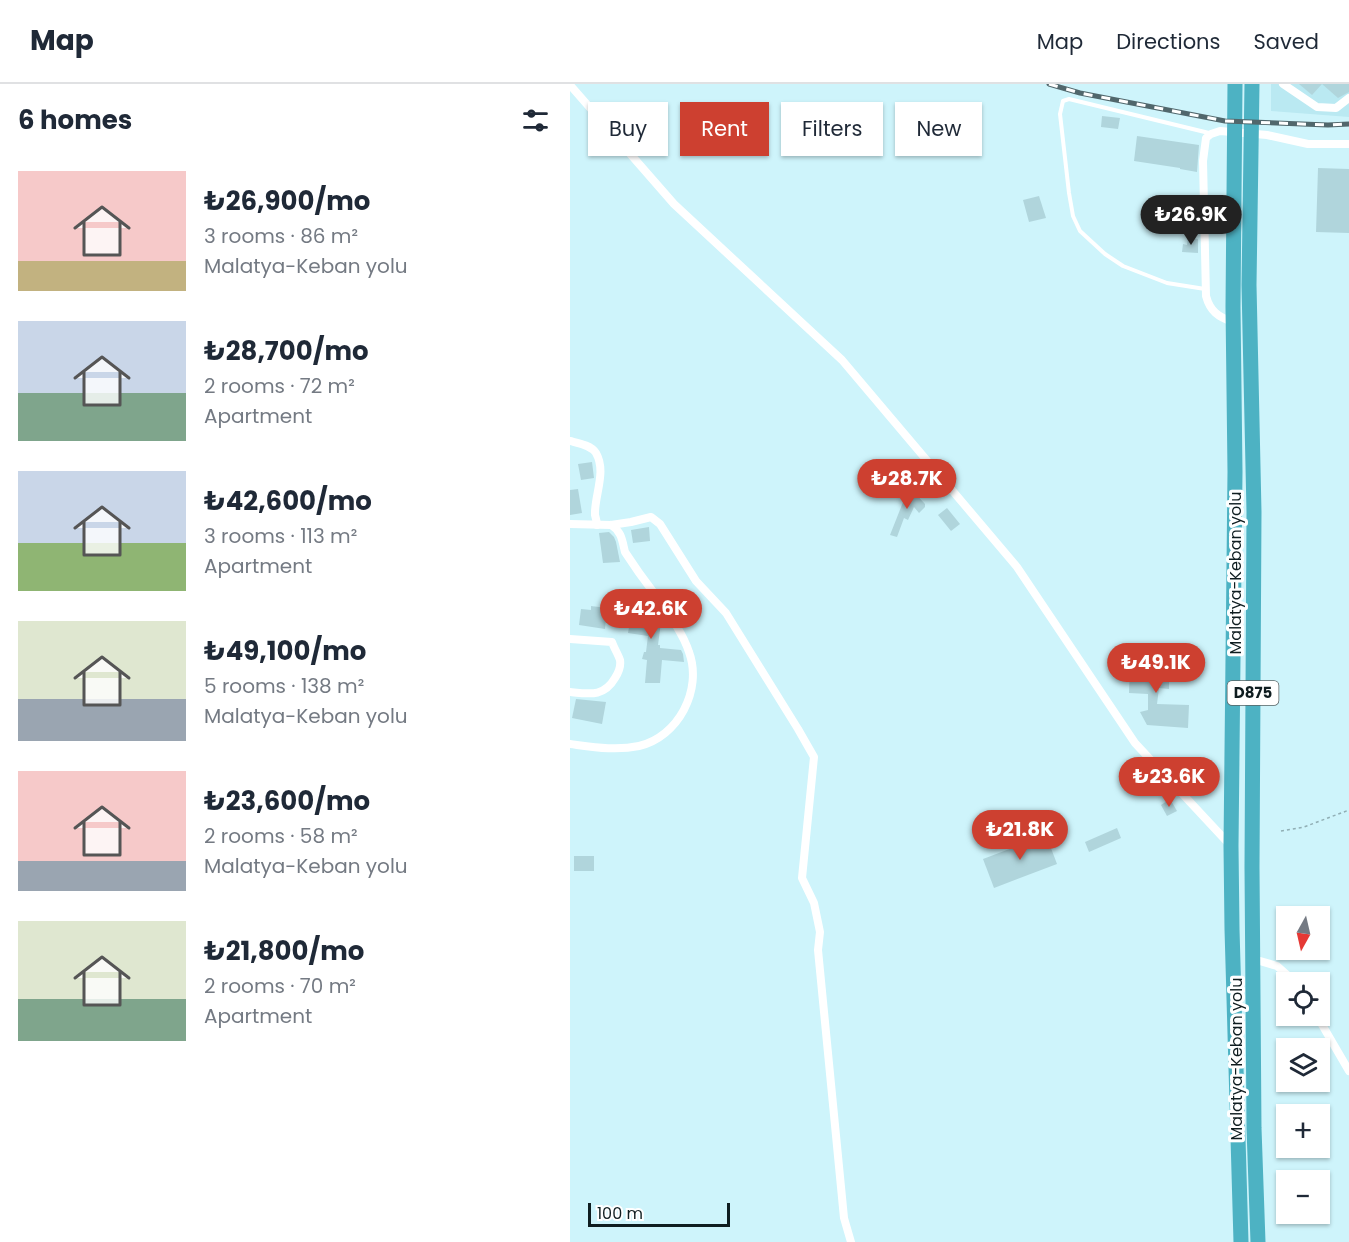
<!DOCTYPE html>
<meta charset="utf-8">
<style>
:root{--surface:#fff;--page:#f6f6f7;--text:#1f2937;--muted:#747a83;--line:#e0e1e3;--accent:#cd4030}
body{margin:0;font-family:Poppins,sans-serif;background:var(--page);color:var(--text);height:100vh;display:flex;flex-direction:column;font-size:22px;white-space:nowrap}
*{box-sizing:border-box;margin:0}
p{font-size:20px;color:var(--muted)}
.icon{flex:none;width:33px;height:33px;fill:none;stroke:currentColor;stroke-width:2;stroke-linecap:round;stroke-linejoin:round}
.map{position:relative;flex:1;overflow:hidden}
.panel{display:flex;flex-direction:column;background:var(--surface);width:570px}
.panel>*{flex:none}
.hud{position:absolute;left:18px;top:18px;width:570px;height:54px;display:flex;gap:12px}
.needle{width:39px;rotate:188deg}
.buttons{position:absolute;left:706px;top:822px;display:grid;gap:12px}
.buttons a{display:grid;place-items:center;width:54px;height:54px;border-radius:0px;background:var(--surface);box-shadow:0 2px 4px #0004;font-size:30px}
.scale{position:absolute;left:18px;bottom:15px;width:142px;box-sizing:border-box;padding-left:6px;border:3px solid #0f1d20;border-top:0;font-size:16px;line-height:21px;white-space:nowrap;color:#0f1d20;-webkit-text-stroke:4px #fff;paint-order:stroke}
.price{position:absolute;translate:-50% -51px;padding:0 14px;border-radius:21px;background:var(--accent);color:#fff;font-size:20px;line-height:39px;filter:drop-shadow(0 2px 3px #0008)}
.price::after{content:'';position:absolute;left:50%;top:36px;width:18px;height:14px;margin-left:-9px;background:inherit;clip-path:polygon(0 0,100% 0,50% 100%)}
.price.selected{background:#222;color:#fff}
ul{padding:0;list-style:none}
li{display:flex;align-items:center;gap:18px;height:150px;padding:0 18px}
li span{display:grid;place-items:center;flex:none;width:168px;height:120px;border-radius:0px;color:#555}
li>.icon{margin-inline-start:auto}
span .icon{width:72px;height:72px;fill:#fffc;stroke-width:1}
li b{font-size:26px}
h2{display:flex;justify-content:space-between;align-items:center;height:72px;padding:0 18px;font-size:26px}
.pill{padding:0 21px;border-radius:0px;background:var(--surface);box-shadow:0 2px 4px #0004;font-size:21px;line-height:54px}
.pill.selected{background:var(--accent);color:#fff}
header{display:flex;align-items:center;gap:36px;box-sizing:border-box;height:84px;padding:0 30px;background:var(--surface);border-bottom:2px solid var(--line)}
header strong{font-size:28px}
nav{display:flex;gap:33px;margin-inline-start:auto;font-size:21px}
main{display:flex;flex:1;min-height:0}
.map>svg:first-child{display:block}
.built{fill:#bae9f2}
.building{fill:#b0d5dc}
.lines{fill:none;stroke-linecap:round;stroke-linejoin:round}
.path{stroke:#90aeb4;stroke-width:1.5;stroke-dasharray:3 3;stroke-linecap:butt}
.lane{stroke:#fff;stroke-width:4}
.street{stroke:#fff;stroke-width:8}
.highway{stroke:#4db2c3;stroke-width:15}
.rail-casing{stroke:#51676c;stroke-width:5}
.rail{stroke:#fff;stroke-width:3;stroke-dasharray:9;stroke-linecap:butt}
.labels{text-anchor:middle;stroke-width:6;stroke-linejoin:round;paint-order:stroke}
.shield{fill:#fff;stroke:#576163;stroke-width:1.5}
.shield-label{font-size:15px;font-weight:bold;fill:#0f1d20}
.street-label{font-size:16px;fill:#0f1d20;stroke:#fff}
</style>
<header>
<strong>Map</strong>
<nav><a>Map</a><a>Directions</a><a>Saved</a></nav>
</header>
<main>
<section class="panel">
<h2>6 homes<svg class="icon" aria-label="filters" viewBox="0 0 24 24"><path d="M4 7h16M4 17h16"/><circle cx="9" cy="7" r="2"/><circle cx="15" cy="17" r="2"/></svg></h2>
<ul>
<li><span style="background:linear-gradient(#f6c9c9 75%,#c2b280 0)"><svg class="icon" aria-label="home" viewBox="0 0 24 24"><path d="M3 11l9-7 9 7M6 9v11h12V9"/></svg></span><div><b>₺26,900/mo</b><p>3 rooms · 86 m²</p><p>Malatya-Keban yolu</p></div></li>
<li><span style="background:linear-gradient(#c9d6e8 60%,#7fa58c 0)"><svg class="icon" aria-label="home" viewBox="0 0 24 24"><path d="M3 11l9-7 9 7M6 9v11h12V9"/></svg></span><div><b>₺28,700/mo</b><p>2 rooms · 72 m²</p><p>Apartment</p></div></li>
<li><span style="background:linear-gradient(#c9d6e8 60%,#8fb573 0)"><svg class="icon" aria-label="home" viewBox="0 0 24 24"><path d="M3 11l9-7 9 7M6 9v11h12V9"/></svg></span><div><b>₺42,600/mo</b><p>3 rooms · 113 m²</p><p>Apartment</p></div></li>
<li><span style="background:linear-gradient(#dfe7d0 65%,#9aa5b1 0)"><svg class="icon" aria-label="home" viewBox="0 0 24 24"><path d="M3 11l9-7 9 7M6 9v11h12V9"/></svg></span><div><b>₺49,100/mo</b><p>5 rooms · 138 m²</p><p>Malatya-Keban yolu</p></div></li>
<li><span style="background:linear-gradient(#f6c9c9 75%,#9aa5b1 0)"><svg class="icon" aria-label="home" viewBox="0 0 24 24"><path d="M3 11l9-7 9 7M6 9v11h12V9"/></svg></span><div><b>₺23,600/mo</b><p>2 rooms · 58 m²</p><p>Malatya-Keban yolu</p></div></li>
<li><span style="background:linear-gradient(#dfe7d0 65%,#7fa58c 0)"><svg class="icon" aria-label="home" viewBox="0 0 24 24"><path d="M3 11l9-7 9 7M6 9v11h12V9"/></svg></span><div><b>₺21,800/mo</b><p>2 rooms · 70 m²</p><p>Apartment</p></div></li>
</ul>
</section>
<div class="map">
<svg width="779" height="1158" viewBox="0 0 779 1158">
<rect width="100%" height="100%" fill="#cef4fb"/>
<!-- built -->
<polygon class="built" points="701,0 779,0 779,33 701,27"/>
<!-- building -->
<g class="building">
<polygon points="729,0 752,0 742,11"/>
<polygon points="752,0 779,0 779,8 768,14"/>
<polygon points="532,32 550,34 548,45 531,43"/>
<polygon points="567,52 629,61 627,88 610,85 610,84 564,77"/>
<polygon points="748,84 779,85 779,149 746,148"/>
<polygon points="469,112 476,134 459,138 453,116"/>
<polygon points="618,154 628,155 628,169 612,168 613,160 617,161"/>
<polygon points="22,378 24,394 11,396 8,380"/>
<polygon points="339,403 355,420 355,423 349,429 344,423 338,436 334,434 327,453 320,451"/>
<polygon points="8,405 12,429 0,431 0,406"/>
<polygon points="377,424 390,440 381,447 368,431"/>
<polygon points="79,443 80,457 63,459 61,446"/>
<polygon points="39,448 44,453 46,458 50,478 33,479 29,449"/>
<polygon points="67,509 76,510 74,528 89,530 88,537 91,538 88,561 90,561 90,564 111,566 113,570 114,578 92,576 90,599 75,599 77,576 72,575 74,568 76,568 78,552 58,549 59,543 56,543 58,529 65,529"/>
<polygon points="21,522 37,524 35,545 9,541 11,525 21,526"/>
<polygon points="584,570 583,576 598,577 597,595 599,595 599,605 589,604 587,620 619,621 618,644 577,641 570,628 578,626 578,610 559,609 560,581"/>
<polygon points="6,615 36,618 32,640 2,634"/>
<polygon points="600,715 607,727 597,732 591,721"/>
<polygon points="547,744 551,754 519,768 515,758"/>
<polygon points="476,751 487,780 424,804 413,775"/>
<rect x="4" y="772" width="20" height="15"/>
</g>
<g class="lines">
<!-- path -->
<polyline class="path" points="711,747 734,743 779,726"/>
<!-- lane -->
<polyline class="lane" points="635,205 597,199 553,182 535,170 510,147 503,132 499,109 490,30 493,17 499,15 639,49"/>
<!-- street -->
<g class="street">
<polyline points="713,0 747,23 766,24 779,14"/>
<polyline points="0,1 104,120 272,276 447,483 565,659 661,762"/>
<path d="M663,238C648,233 640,227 636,212L633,77L636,54L641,50L650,47L697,51L738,60H779"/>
<path d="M0,357C8,359 21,361 26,369C37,388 24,412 25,431C26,435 27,438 27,441"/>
<polyline points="0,440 41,441 61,438 81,433 90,440 126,497 156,529 228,645 244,673 232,794 244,819 250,848 248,866 274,1134 281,1158"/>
<path d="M0,555L42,558C44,564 48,570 50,576C51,582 49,588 45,594C34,613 20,610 0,608"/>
<path d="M0,660C23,663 46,667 69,662C108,653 133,606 119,568C112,547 97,528 84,509C74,496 64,482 55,468C52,456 52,448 41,441"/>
<polyline points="683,875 707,882 725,898"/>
<polyline points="747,932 779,987"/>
</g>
<!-- highway -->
<g class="highway">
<polyline points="665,0 663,223 665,388 661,762 662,845 671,1158"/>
<polyline points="682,0 679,201 684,428 682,783 684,1044 688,1158"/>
</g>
<defs>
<polyline id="rail" points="479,0 510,9 655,37 758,41 779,40"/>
</defs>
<!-- rail casing -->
<use href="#rail" class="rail-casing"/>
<!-- rail -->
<use href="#rail" class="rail"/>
</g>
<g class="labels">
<!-- shield labels -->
<rect class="shield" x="657.5" y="597" width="51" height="24" rx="4.5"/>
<g class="shield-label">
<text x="683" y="614">D875</text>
</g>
<!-- street labels -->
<g class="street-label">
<text transform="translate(665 489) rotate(-90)" y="6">Malatya-Keban yolu</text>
<text transform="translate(666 975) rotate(-90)" y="6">Malatya-Keban yolu</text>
</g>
</g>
</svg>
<div class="buttons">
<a><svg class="needle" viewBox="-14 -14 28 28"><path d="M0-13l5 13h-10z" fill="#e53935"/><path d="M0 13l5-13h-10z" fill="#747a83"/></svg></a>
<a><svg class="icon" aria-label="locate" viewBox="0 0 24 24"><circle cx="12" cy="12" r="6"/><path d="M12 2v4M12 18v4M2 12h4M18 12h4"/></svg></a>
<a><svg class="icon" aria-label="layers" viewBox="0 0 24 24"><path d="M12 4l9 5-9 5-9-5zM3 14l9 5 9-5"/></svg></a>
<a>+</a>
<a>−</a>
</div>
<div class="scale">100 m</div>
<b class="price selected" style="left:621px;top:162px">₺26.9K</b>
<b class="price" style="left:337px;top:426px">₺28.7K</b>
<b class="price" style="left:81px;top:556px">₺42.6K</b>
<b class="price" style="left:586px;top:610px">₺49.1K</b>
<b class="price" style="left:599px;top:724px">₺23.6K</b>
<b class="price" style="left:450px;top:777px">₺21.8K</b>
<div class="hud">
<a class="pill">Buy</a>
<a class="pill selected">Rent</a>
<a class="pill">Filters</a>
<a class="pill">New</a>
</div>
</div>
</main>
